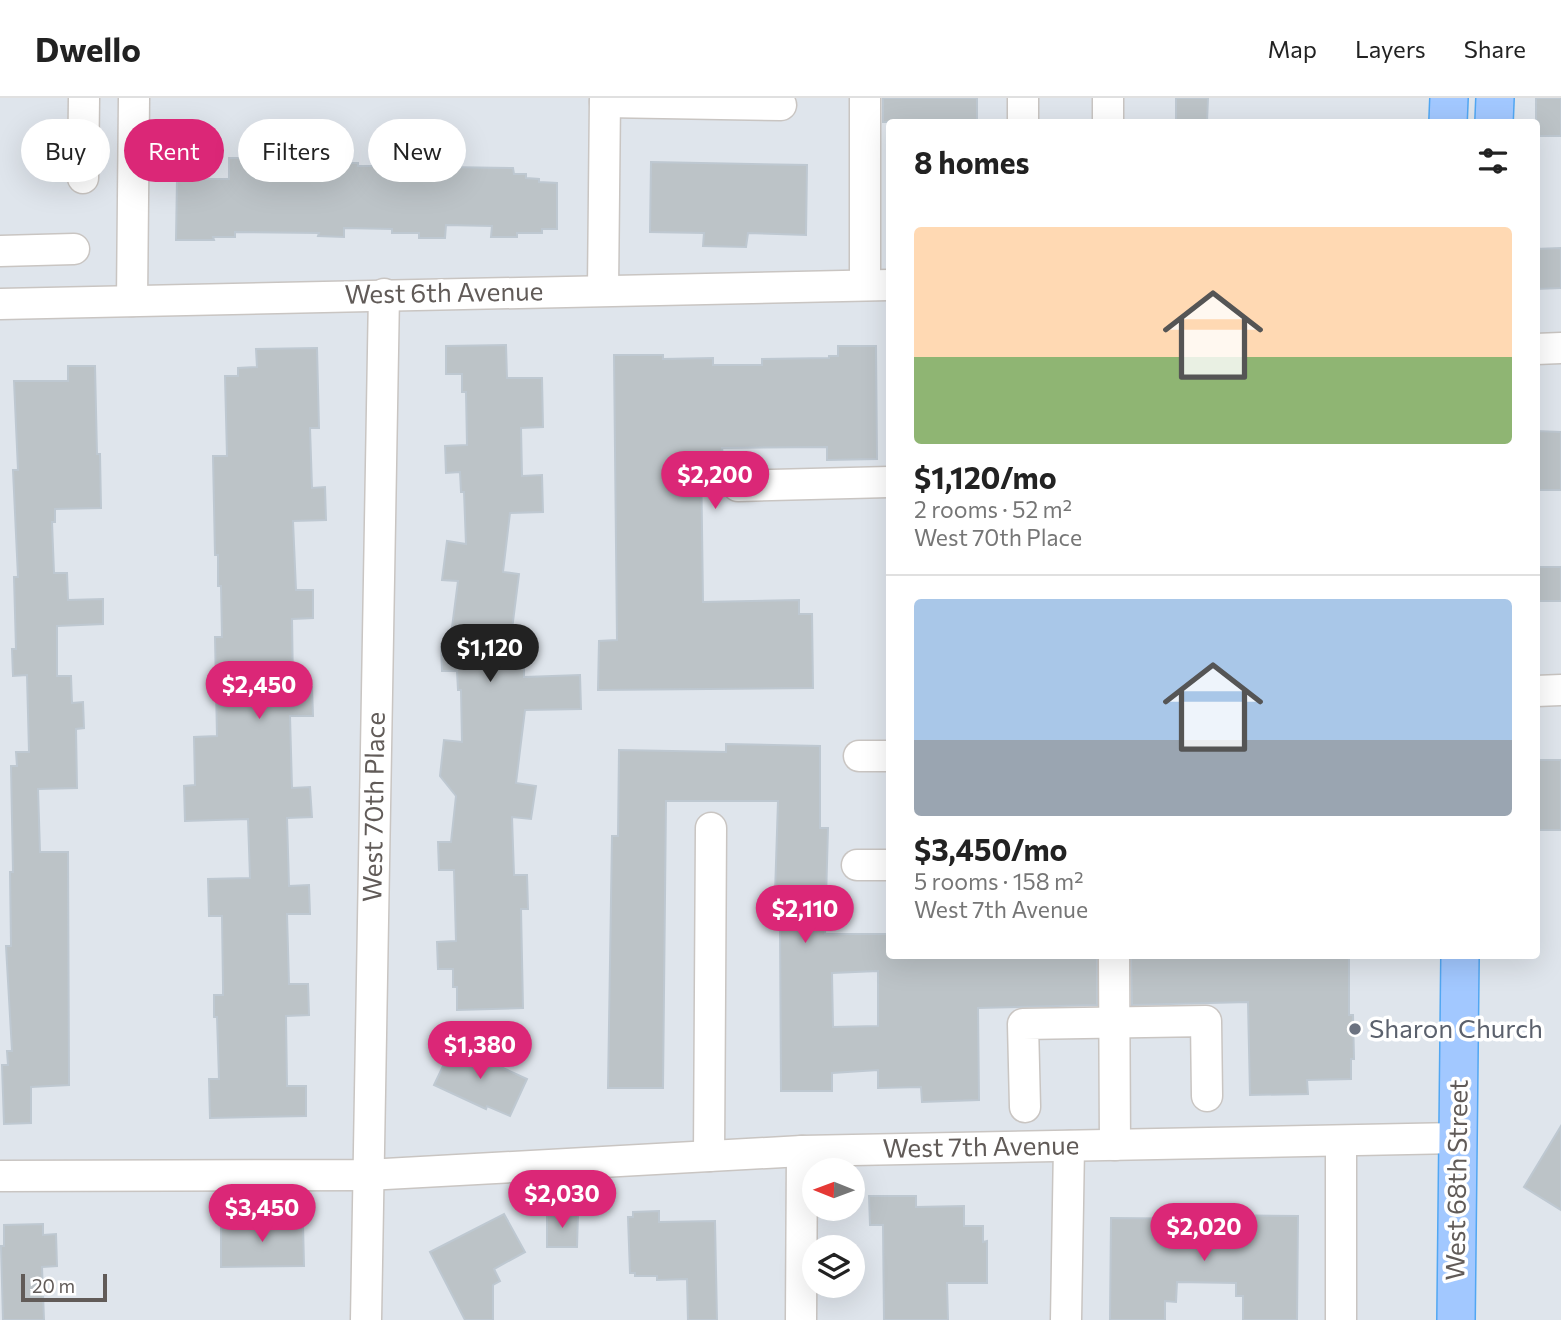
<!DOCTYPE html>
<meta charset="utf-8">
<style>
:root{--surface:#fff;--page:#f2f2f2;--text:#222;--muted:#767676;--line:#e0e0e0;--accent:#db2777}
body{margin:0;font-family:Commissioner,sans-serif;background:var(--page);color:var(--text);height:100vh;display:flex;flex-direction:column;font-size:26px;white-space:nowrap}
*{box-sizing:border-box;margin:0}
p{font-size:23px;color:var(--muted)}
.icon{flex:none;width:38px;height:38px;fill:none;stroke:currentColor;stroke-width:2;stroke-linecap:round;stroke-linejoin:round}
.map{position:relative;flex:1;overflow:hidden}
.side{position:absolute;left:886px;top:21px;width:654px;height:840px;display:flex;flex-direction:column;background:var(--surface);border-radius:7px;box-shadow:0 7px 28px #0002}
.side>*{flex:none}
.guide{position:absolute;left:21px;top:21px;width:665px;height:63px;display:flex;gap:14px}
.needle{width:46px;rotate:271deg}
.fabs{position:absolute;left:802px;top:1060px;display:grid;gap:14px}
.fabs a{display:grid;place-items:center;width:63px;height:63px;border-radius:50%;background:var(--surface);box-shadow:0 7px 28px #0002;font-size:35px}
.scale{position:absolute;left:21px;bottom:18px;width:86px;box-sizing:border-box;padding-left:7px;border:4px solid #615b58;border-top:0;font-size:19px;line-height:24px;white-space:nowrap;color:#615b58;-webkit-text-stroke:5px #fff;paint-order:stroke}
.price{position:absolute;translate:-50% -60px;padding:0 16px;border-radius:24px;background:var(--accent);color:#fff;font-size:23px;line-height:46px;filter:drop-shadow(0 2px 4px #0008)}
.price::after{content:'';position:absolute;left:50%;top:42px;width:21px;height:16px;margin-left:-10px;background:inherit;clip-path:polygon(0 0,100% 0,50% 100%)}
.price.current{background:#222;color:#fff}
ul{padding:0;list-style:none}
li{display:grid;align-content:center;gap:14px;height:371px;padding:0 28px}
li+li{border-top:2px solid var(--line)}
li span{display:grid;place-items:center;height:217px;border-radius:7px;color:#555}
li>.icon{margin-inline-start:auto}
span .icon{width:126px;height:126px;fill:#fffc;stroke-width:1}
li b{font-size:30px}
h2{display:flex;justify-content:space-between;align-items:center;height:84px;padding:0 28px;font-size:30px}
.chip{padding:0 24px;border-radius:32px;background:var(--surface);box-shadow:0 7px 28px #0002;font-size:24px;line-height:63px}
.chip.current{background:var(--accent);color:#fff}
header{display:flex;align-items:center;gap:42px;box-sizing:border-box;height:98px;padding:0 35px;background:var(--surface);border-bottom:2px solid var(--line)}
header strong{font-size:33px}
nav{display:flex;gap:38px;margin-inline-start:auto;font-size:24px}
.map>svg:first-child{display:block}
.building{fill:#bcc3c7;stroke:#bec8d1;stroke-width:2;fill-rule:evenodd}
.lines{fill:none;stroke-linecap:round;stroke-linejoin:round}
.minor-casing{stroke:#c9c5c2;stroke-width:33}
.major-casing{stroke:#51a7f3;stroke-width:40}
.minor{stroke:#fff;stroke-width:30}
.major{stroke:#a2c8ff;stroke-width:37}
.worship-dot{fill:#6b7280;stroke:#fff;stroke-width:2.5}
.labels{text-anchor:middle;stroke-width:7;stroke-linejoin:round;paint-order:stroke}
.street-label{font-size:26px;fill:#615b58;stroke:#fff}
.worship-label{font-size:26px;fill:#5b616d;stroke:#fff;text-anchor:start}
</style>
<header>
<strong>Dwello</strong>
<nav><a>Map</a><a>Layers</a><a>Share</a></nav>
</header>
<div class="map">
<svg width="1561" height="1222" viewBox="0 0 1561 1222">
<rect width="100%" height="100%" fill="#dfe5ec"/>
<!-- building -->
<g class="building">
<rect x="883" y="0" width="94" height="24"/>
<polygon points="1176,0 1208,0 1207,24 1176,24"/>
<rect x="1536" y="0" width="25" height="38"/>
<polygon points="229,60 262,60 262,79 318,79 318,65 358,65 358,68 420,68 420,66 446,66 446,69 513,70 514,76 526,76 526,80 539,81 539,84 557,85 557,131 542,131 542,135 517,135 517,139 491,139 492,128 446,127 445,140 419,140 419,135 392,135 392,131 344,130 344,139 318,138 319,135 235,134 235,139 213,139 214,142 176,142 177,81 229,81"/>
<polygon points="651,64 807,67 806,137 748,135 746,149 703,148 704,135 650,134"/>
<polygon points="1561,150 1561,190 1536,191 1536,151"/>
<polygon points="506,247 507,280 542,280 543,329 521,330 522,378 542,377 543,414 510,415 503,474 519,476 508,563 524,562 524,579 580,577 581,611 525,612 516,685 536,688 531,721 512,719 514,777 527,777 528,811 521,811 523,910 457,912 457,889 453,889 453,871 438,871 437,844 456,843 454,772 439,772 438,744 451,744 456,698 440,678 444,642 462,644 461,592 458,592 457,573 442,573 441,546 450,545 458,483 442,482 447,443 466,446 464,394 461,394 460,374 446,375 445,348 467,347 466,294 462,294 462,276 446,276 446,248"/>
<polygon points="838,248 876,248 877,361 827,362 827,349 722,350 723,357 701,358 703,504 799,502 799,516 812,516 813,590 598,592 599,543 617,542 614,257 663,257 663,261 713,260 713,267 762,267 762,261 829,260 829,258 838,258"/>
<polygon points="317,250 319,330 310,330 312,390 325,389 326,422 293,423 296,492 313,492 313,520 292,521 293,589 312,589 313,618 290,618 292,690 310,689 312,719 287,720 289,788 309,787 310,816 287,816 289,886 308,886 309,917 286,918 287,988 306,988 306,1018 210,1020 209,981 219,981 217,919 214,919 214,897 223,897 223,889 222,818 209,818 208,781 250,780 248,721 185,723 184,688 195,687 194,639 217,638 215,539 222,539 221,488 218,488 218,457 215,457 213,358 227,358 225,278 238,278 238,270 257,269 256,251"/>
<polygon points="68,268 95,268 97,356 100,356 101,410 55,411 55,424 52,424 54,475 67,475 68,502 103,501 103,526 57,528 57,578 71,578 72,605 83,604 84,630 76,631 77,690 38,691 40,754 68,754 69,987 31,989 31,1025 4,1026 2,967 8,967 7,953 12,953 6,848 11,848 10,774 13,774 11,668 17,668 16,654 29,654 27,577 13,578 12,551 16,551 14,479 18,479 13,372 18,372 14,283 68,283"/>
<polygon points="1536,333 1561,334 1561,392 1536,392"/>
<rect x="1536" y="469" width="25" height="34"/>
<path d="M726,646L820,648V730H828L825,836H889V858H1097V907L978,910L979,1002L922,1004L921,989L878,990V972L832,975V993H781L780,827H774L778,703H666L663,990H608L612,738H618L619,652L726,654ZM878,873V928L833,929L832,875Z"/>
<rect x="1536" y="662" width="25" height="70"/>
<polygon points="1131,858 1349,858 1349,917 1353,917 1354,961 1351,961 1351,981 1307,982 1308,996 1250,997 1248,904 1132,907"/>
<polygon points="453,947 527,981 510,1018 487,1008 486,1011 434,987"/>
<polygon points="1561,1028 1561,1112 1524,1089"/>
<polygon points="869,1098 916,1098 916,1109 964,1108 964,1128 983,1128 983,1144 987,1143 987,1185 947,1185 948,1222 884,1222 883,1127 870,1127"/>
<polygon points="659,1113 659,1124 715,1123 717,1222 688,1222 687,1181 657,1182 657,1178 635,1178 635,1175 630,1175 628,1119 633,1119 633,1114"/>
<polygon points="547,1115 578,1116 577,1149 547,1149"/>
<polygon points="504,1116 525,1154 494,1171 500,1183 493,1187 493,1222 465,1222 430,1154"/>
<polygon points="1218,1117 1298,1118 1297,1222 1243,1222 1243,1198 1236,1198 1236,1185 1177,1184 1176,1204 1165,1203 1165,1222 1110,1222 1111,1120 1218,1121"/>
<polygon points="276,1123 277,1126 303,1126 304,1168 221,1169 221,1124"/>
<polygon points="43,1126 43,1137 56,1136 57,1168 42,1169 44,1222 3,1222 1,1148 4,1148 4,1127"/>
</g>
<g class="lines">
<defs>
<g id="minor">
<polyline points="1108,0 1108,24"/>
<polyline points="605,4 781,7"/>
<polyline points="1023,24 1023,0"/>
<polyline points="83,80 84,0"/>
<polyline points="0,153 74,151"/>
<polyline points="865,187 865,0"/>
<polyline points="603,191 605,0"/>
<polyline points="132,203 134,0"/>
<polyline points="0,206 889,187"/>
<polyline points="1536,251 1561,250"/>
<polyline points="738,388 889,384"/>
<polyline points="1536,593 1561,592"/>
<polyline points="859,658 889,658"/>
<polyline points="857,767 889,767"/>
<polyline points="1114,858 1115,1047"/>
<polyline points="1025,1009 1023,926 1206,923 1207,998"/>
<polyline points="709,1058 711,730"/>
<polyline points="0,1078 367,1077 802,1053 1458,1040"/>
<polyline points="366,1222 384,196"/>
<polyline points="801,1222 802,1053"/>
<polyline points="1066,1222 1069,1048"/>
<polyline points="1341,1222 1341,1044"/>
</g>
<g id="major">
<polyline points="1448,24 1449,0"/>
<polyline points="1494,24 1495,0"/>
<polyline points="1456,1222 1460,858"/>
</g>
</defs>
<!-- minor casing -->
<use href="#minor" class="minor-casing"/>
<!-- major casing -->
<use href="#major" class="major-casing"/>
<!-- minor -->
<use href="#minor" class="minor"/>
<!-- major -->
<use href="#major" class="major"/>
</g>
<!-- markers -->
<circle class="worship-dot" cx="1355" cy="931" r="7"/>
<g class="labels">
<!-- street labels -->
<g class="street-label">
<text transform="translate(444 195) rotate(-1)" y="9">West 6th Avenue</text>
<text transform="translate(374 709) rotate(-89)" y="9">West 70th Place</text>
<text transform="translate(981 1049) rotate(-1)" y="9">West 7th Avenue</text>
<text transform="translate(1457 1082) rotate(-89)" y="9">West 68th Street</text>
</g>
<!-- worship labels -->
<g class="worship-label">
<text x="1369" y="940">Sharon Church</text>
</g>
</g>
</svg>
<div class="fabs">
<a><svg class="needle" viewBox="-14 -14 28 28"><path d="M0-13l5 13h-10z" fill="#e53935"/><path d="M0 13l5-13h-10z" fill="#767676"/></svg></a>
<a><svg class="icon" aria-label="layers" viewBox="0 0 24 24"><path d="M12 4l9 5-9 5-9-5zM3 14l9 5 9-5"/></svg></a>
</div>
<div class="scale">20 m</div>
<b class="price" style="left:715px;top:413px">$2,200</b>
<b class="price current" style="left:490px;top:586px">$1,120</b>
<b class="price" style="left:259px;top:623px">$2,450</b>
<b class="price" style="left:805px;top:847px">$2,110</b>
<b class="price" style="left:480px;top:983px">$1,380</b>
<b class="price" style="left:562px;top:1132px">$2,030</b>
<b class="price" style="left:262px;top:1146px">$3,450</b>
<b class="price" style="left:1204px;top:1165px">$2,020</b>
<div class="guide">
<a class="chip">Buy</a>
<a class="chip current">Rent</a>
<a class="chip">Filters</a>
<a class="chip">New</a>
</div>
<section class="side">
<h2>8 homes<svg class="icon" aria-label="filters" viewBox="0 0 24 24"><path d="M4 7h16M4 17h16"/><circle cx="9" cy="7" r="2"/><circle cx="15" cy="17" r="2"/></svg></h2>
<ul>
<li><span style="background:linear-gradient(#ffd9b3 60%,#8fb573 0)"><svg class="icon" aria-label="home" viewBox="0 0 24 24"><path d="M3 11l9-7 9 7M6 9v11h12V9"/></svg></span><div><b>$1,120/mo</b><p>2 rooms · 52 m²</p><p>West 70th Place</p></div></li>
<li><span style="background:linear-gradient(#a9c7e8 65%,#9aa5b1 0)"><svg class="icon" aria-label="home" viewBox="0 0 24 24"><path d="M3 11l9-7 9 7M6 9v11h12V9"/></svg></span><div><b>$3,450/mo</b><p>5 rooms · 158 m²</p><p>West 7th Avenue</p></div></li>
</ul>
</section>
</div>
